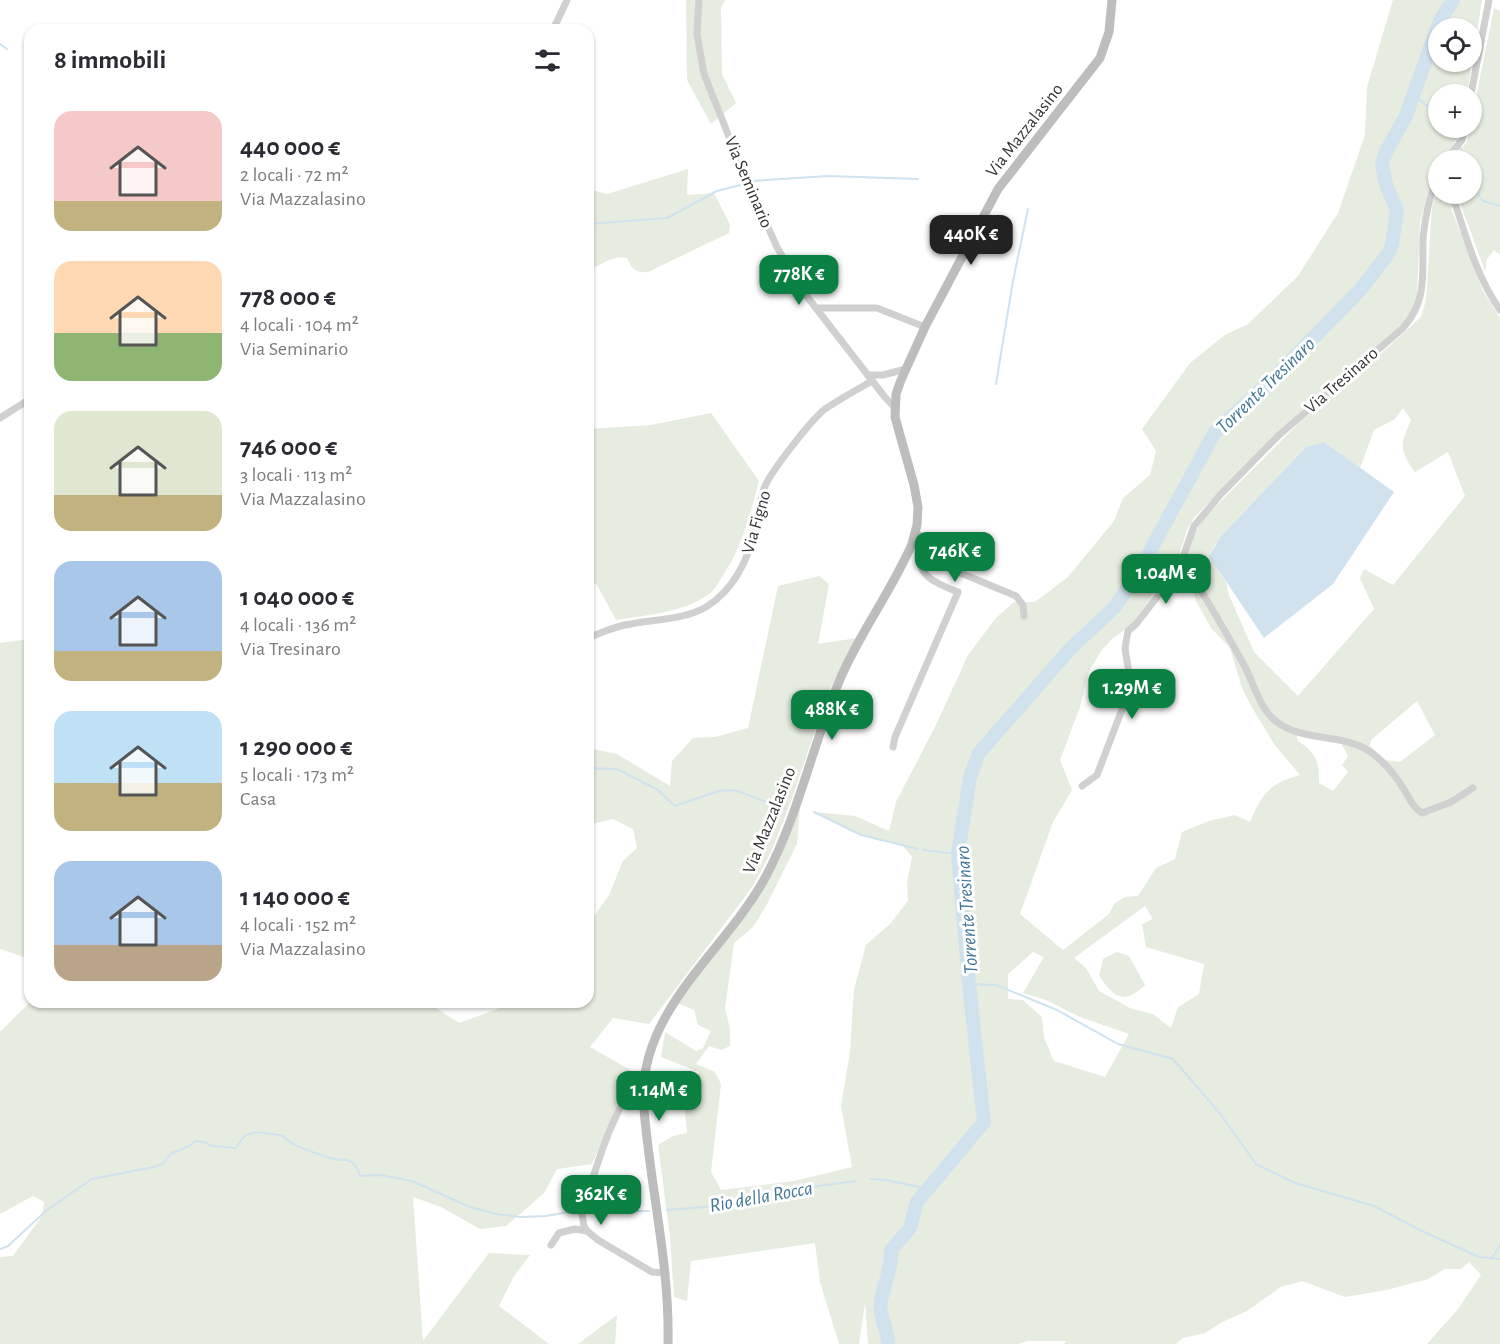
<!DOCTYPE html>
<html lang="it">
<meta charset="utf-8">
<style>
:root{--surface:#fff;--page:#f7f7f7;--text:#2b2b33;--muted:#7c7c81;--accent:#0b8043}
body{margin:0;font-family:"Alegreya Sans",sans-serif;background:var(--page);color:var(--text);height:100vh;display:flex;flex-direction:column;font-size:22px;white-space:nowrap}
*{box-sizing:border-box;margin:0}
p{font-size:20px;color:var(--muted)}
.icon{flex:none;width:33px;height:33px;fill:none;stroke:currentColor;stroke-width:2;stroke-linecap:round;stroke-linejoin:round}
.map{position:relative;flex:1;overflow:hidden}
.sheet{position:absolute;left:24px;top:24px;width:570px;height:984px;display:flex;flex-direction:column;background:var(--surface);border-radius:18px;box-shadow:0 2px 4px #0004}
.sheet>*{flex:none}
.buttons{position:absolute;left:1428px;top:18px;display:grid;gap:12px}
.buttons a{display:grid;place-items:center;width:54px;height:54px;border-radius:50%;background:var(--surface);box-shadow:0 2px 4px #0004;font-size:30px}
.price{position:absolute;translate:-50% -51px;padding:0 14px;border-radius:12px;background:var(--accent);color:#fff;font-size:20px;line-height:39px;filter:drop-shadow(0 2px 3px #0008)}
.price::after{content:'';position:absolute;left:50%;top:36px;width:18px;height:14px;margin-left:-9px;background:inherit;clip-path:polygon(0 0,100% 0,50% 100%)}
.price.selected{background:#222;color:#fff}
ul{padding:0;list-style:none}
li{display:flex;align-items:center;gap:18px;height:150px;padding:0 30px}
li span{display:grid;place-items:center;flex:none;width:168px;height:120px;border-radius:18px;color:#555}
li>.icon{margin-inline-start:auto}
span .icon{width:72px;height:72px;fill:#fffc;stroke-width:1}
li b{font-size:26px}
h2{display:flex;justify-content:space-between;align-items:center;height:72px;padding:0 30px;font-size:26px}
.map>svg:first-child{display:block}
.green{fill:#e6ecdf;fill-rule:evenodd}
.water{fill:#cfe2ee}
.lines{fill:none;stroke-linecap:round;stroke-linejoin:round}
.stream{stroke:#cfe2ee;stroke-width:2}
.river{stroke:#cfe2ee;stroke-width:14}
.street{stroke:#d0d0d0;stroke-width:7}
.secondary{stroke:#bdbdbd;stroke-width:9}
.labels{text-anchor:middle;stroke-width:6;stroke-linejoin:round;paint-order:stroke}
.street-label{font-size:18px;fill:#333;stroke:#fff}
.water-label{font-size:20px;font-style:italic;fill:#3f7597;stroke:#fff}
</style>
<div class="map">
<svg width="1500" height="1344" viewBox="0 0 1500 1344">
<rect width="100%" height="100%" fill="#fff"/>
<!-- green -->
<g class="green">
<polygon points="686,0 725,0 721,8 722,74 736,103 711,124 687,80"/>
<path d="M1393,0H1482L1467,94H1438V128H1461L1453,145L1442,160H1438V165L1433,172L1420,223L1417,298L1409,318L1278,431L1194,518L1187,530L1177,562L1130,626L1113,638L1101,651L1088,673L1080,707L1060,760L1072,790L1053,822L1020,914L1063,950L1109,914L1115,903L1125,897L1138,896L1156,868L1175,859L1182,832L1209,821L1235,815L1250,822C1262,793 1269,784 1300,775L1274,744L1254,711L1242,688L1230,648L1211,628L1196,601L1186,560L1194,534L1204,518L1301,421L1375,359L1421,317L1426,300L1432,207L1438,186V194H1472V160H1452L1467,142L1469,128H1472V117L1494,8L1500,11V255L1494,250L1487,259L1485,271L1460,203L1451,208L1483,291L1500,318V1344H1427L1458,1309L1481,1275L1469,1262L1461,1269H1445L1428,1279L1387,1290L1345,1297L1302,1281L1281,1287L1247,1311L1222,1322L1205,1333L1183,1338L1176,1344H1064L1066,1341H1027L1018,1344H868L865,1303L859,1344H839L820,1282L815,1243L691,1261L687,1301L674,1297L670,1237L658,1145L673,1136L687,1133L685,1110L699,1072L661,1057L665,1032L696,1051L703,1048L711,1031L698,1025L694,1010L677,1003L742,920L800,806L797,844L766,906L753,927L734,943L725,1008L730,1029V1046L721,1050L709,1046L696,1064L715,1072L721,1084L711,1172L721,1190L794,1181L852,1167L841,1106L850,1052L854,989L866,945L890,924L908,901L907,883L912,857L902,845L861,835L814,812L855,816L889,831L896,802L936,725L968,655L996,618L1014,602H1035L1068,577L1114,521L1123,498L1150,475L1156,451L1142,429L1190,363L1225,335L1248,324L1298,276L1338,213L1365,135L1367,87ZM1438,28H1472V62H1438ZM1403,408L1411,420C1400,445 1399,450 1415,472L1448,452L1465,496L1393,585L1364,569L1360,578L1374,609L1298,696L1254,652L1229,595L1226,582L1209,555L1221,536L1306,447L1324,442L1360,468L1374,430L1395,419ZM1417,701L1435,735L1400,762L1385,760L1370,746L1371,740ZM1296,733L1340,741L1348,756L1342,765L1348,772L1333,791L1319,783C1319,760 1317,754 1298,741ZM1145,906L1153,919L1142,924L1146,947L1204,964L1199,994L1178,1007L1171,1028L1153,1014L1130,1008L1099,991L1086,968L1074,958ZM1033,952L1044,957L1023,993L1046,1000L1080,1017L1129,1034L1105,1077L1054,1061L1044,1038L1042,1017L1023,1000L1008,999V974Z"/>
<path d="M688,169L687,195L714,193L730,225L729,233L648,272C635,273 632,269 627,258C613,255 600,265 588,271V189L607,194Z"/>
<path d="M711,413L759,481C750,516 741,550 720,580C717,584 714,591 709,594C683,613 647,615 616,620L596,583L588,588V429L651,425Z"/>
<polygon points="819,576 829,584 818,644 857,638 828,693 791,801 772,850 753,886 649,1024 613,1018 590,1047 634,1072 592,1164 557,1169 544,1193 506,1226 480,1229 441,1207 413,1197 423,1341 489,1253 530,1255 514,1276 499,1306 549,1344 0,1344 0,1257 13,1256 42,1216 44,1202 33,1196 0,1214 0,1032 30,1002 427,1002 459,1023 517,1002 588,1002 588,925 609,895 623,861 637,848 633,829 613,819 588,825 588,748 617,754 670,786 672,761 693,738 715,737 748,728 778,586"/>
<polygon points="30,639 30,957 27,958 0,949 0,643"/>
<path d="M1117,952L1129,956L1145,985C1123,1006 1114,997 1099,976L1103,959Z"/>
<polygon points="617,1315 615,1344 578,1344"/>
</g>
<!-- water -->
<polygon class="water" points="1324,442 1394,492 1333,584 1264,638 1209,556 1221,536 1306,447"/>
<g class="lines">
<!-- stream -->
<g class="stream">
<polyline points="0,44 7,49"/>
<polyline points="1414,95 1438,115"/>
<polyline points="1450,128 1457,141"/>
<polyline points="1460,146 1464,160"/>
<polyline points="752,181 828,176 918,179"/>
<polyline points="1472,186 1483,201 1500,206"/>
<polyline points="588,224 667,218 717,191 744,184"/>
<polyline points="996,384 1013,281 1028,209"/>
<polyline points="588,768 617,769 658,790 675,806 719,791 735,790 785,809"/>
<polyline points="814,812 861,835 918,849"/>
<polyline points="923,850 958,854"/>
<polyline points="969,984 996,985 1057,1010 1118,1044 1173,1059 1221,1115 1256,1164 1295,1183 1374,1206 1422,1231 1479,1257 1500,1259"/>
<polyline points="871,1179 886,1180 928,1189"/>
<polyline points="667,1210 741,1204 767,1193 855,1181"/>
<path d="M0,1249L8,1246L47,1210L92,1179L154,1167L162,1164L172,1153L187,1147L196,1141L204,1142L212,1146L235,1148C239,1145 241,1139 245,1136C255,1129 271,1135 282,1135C293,1148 315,1152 330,1158C346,1163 352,1153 360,1176L380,1175L412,1181L470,1207L496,1214L521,1217L546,1216L574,1211H649"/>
<polyline points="1492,1258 1500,1245"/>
</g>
<!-- river -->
<path class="river" d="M888,1344C888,1328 878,1315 881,1301C884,1282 892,1270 891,1250L910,1228L917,1202L984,1122L969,984L958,854L970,777L979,753L1071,648L1115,607L1139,571L1215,432L1275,377L1361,289L1388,254L1392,245L1397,210L1386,185L1382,164L1386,152L1406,116L1433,39L1441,19L1453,0"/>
<!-- street -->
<g class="street">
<polyline points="699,0 697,34 704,74 745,177 777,247 802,290 884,396 894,407"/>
<polyline points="553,30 567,0"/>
<polyline points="1471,94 1489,0"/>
<polyline points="1446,160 1462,140 1465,128"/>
<path d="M1452,194C1465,233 1476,276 1500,310"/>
<polyline points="816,308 877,308 925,327"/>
<polyline points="868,375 883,375 906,369"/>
<polyline points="0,418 30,399"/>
<polyline points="915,533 924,537 919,549 920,556 1016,596 1023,605 1024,616"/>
<path d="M1182,560C1204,595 1225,630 1245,667C1254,684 1260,710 1277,722C1303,742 1341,733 1369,751C1384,761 1396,776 1405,791C1411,801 1412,806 1422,813L1451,802L1473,788"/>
<path d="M588,638C602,632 616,626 631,624C656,619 683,620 706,607C736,589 751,552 758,519C760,507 760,495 766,484C774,468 811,420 825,409C840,399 856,390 872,381"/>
<path d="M893,747L895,737L958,592C943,586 916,577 920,556"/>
<path d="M1082,786L1097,775L1131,686L1125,648L1128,631L1136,624L1167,584L1182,560L1194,526L1221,494L1279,435L1403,328C1428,300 1422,273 1423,238C1425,216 1430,195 1438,174"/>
<path d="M585,1203C599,1158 613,1108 644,1072"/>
<polyline points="582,1214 584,1226 587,1231"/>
<polyline points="551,1245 559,1233 575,1229 587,1231 598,1240 652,1272 666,1273"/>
</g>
<!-- secondary -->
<path class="secondary" d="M668,1344C670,1260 648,1179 643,1096C644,1006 725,951 765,878C799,815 813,742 841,677C861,631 892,590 912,544L917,525L918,507L914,485L895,417L896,394L901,380L925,327L998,189L1100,58L1109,32L1112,0"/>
</g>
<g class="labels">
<!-- street labels -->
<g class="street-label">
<text transform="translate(1024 130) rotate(-52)" y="6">Via Mazzalasino</text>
<text transform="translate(749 182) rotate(67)" y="6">Via Seminario</text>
<text transform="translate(1341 380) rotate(-41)" y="6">Via Tresinaro</text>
<text transform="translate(756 522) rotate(-74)" y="6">Via Figno</text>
<text transform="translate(769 820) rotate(-68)" y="6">Via Mazzalasino</text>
</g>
<!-- water labels -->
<g class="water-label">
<text transform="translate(1265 385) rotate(-44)" y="7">Torrente Tresinaro</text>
<text transform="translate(966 910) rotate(-94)" y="7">Torrente Tresinaro</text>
<text transform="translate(761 1196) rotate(-10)" y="7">Rio della Rocca</text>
</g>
</g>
</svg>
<div class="buttons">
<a><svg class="icon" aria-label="locate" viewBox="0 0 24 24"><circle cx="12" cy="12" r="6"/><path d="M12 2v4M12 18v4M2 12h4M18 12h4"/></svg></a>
<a>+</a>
<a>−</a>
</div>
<b class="price selected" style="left:971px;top:266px">440K €</b>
<b class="price" style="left:799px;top:306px">778K €</b>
<b class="price" style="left:955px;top:583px">746K €</b>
<b class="price" style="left:1166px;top:605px">1.04M €</b>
<b class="price" style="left:1132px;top:720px">1.29M €</b>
<b class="price" style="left:832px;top:741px">488K €</b>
<b class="price" style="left:659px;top:1122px">1.14M €</b>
<b class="price" style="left:601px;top:1226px">362K €</b>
<section class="sheet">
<h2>8 immobili<svg class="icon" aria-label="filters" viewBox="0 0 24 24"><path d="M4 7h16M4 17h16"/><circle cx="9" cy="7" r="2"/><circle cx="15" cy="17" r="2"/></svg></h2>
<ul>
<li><span style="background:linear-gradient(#f6c9c9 75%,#c2b280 0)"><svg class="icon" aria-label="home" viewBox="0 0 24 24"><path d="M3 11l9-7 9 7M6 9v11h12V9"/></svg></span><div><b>440 000 €</b><p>2 locali · 72 m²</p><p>Via Mazzalasino</p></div></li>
<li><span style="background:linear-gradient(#ffd9b3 60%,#8fb573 0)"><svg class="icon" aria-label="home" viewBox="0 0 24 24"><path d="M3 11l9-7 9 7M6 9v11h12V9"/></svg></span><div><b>778 000 €</b><p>4 locali · 104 m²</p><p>Via Seminario</p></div></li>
<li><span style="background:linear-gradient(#dfe7d0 70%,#c2b280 0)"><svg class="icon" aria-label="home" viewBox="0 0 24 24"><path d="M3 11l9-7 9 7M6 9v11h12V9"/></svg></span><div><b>746 000 €</b><p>3 locali · 113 m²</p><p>Via Mazzalasino</p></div></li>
<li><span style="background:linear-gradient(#a9c7e8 75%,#c2b280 0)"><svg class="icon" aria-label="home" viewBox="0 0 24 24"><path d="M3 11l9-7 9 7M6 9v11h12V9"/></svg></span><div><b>1 040 000 €</b><p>4 locali · 136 m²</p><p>Via Tresinaro</p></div></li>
<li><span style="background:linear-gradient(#bfe0f5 60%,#c2b280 0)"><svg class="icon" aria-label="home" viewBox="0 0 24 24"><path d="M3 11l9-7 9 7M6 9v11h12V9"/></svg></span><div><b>1 290 000 €</b><p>5 locali · 173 m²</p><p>Casa</p></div></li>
<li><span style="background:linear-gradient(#a9c7e8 70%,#b9a48a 0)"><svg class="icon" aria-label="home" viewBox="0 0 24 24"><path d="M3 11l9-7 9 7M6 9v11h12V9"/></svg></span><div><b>1 140 000 €</b><p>4 locali · 152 m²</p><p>Via Mazzalasino</p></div></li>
</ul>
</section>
</div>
